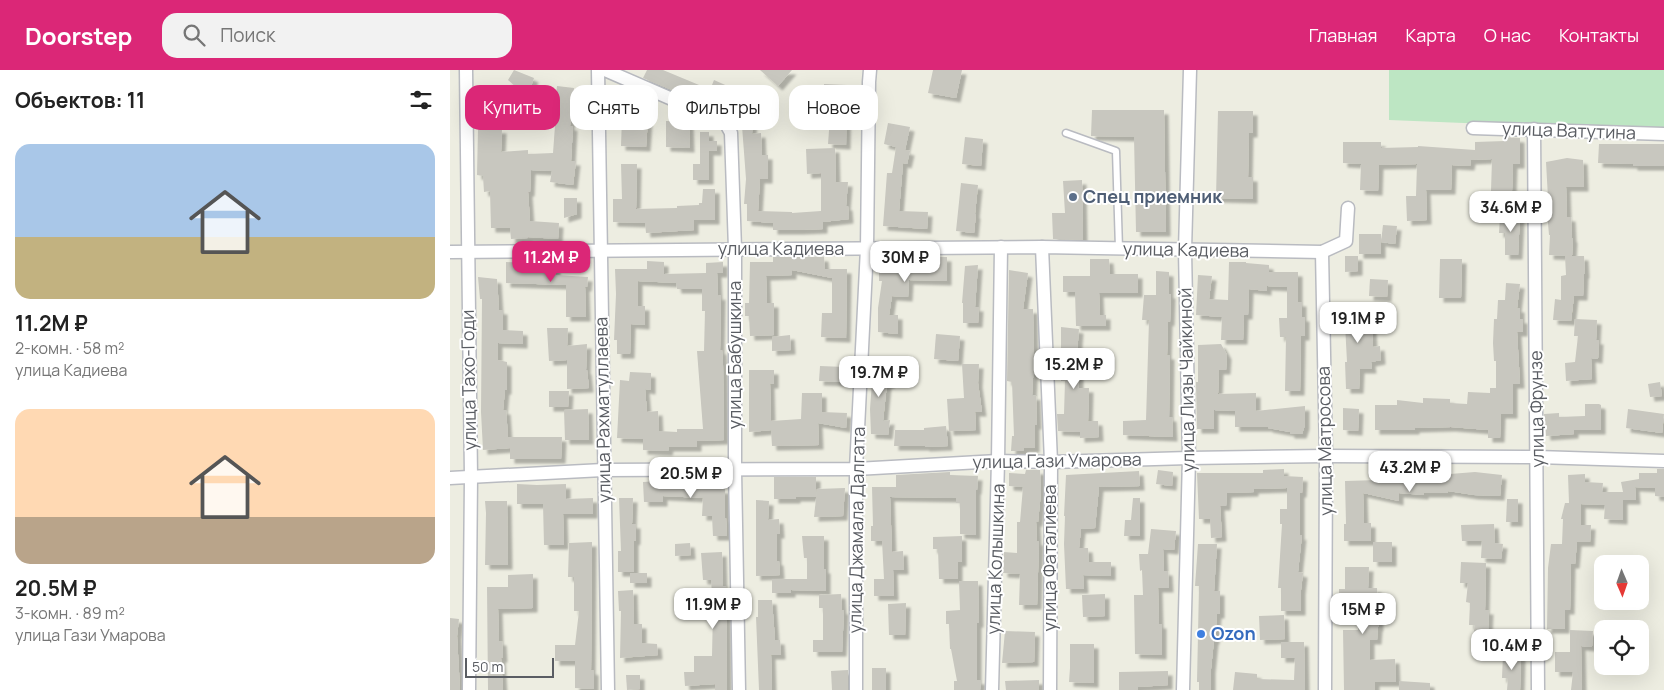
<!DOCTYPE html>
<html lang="ru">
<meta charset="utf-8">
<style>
:root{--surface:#fff;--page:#f2f2f2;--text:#222;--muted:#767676;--accent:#db2777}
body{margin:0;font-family:Manrope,sans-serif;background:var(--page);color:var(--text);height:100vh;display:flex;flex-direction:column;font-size:19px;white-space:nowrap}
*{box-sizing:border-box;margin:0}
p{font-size:16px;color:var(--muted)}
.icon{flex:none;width:28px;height:28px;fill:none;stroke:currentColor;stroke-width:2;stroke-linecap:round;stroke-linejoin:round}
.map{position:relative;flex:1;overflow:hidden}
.drawer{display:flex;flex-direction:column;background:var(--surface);width:450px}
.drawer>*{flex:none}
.guide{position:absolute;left:15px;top:15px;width:475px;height:45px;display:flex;gap:10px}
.needle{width:32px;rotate:178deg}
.tools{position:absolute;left:1144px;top:485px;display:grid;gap:10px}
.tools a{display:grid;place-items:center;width:55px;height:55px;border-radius:10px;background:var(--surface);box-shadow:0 5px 20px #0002;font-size:25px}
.scale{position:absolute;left:15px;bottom:12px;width:89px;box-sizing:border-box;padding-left:5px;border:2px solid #5a5d63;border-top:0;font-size:14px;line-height:18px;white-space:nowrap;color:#5a5d63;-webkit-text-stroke:4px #fff;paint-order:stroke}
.price{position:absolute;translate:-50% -42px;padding:0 11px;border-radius:10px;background:#fff;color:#222;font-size:16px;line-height:32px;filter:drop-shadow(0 1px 2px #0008)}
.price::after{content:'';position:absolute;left:50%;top:30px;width:15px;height:11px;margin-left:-8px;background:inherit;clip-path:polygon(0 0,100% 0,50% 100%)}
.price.selected{background:var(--accent);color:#fff}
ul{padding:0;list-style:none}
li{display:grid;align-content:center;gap:10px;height:265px;padding:0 15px}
li span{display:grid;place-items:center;height:155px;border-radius:15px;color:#555}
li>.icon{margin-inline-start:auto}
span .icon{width:90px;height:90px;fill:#fffc;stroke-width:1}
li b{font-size:21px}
h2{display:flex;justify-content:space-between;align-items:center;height:60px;padding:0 15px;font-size:21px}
.chip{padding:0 18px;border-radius:15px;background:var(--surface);box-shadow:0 5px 20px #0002;font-size:18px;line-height:45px}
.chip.selected{background:var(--accent);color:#fff}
header{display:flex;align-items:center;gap:30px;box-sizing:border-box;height:70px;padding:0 25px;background:var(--accent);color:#fff}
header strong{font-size:24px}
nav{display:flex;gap:28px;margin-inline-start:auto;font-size:18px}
.search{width:350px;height:45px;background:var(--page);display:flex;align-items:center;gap:12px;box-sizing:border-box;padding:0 18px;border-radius:15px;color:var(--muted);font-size:19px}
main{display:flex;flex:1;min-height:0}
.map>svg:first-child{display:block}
.green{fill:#bde6c3}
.building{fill:#c8c7bf;filter:url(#shadow)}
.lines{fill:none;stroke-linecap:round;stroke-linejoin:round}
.lane-casing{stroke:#b9bbc1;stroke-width:9}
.street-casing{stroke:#b9bbc1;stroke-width:15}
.lane{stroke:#fff;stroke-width:6}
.street{stroke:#fff;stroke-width:12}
.service-dot{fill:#5c6f8a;stroke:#fff;stroke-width:2}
.shop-dot{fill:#3f7fe0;stroke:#fff;stroke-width:2}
.labels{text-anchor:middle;stroke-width:4;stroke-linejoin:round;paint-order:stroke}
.street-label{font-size:18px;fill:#5a5d63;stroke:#fff}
.service-label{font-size:18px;font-weight:bold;fill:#4e5e75;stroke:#fff;text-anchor:start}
.shop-label{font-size:18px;font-weight:bold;fill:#366cbe;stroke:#fff;text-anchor:start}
</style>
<header>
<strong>Doorstep</strong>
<div class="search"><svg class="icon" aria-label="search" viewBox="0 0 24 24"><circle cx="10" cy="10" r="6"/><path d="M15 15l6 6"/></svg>Поиск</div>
<nav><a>Главная</a><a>Карта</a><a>О нас</a><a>Контакты</a></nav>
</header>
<main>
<section class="drawer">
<h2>Объектов: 11<svg class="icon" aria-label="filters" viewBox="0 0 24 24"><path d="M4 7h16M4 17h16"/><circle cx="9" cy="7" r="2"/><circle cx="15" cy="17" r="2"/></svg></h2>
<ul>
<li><span style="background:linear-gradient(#a9c7e8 60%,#c2b280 0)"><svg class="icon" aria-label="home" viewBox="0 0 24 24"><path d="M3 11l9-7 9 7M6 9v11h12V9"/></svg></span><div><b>11.2M ₽</b><p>2-комн. · 58 m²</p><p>улица Кадиева</p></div></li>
<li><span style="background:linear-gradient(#ffd9b3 70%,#b9a48a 0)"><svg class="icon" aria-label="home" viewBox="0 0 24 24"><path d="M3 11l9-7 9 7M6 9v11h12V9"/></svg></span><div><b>20.5M ₽</b><p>3-комн. · 89 m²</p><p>улица Гази Умарова</p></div></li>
</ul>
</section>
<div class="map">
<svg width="1214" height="620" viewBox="0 0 1214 620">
<defs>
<filter id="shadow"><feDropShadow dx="4.5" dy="4.5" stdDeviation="1" flood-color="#0004"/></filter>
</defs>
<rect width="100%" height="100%" fill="#edede1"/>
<!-- green -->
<polygon class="green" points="939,0 1214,0 1214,61 939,50"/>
<!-- building -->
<g class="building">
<polygon points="64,0 84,8 74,36 61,31 65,16 58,10"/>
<polygon points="197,0 213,0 249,15 244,29 193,8"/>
<polygon points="310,0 342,0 328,16"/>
<polygon points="483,0 512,0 506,28 478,23"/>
<polygon points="264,10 282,18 276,32 258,25"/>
<polygon points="374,14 397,15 396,75 378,74 381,34 374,34"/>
<polygon points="107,16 124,18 120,56 123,56 121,91 126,91 123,115 100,112 102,101 81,100 80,122 78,122 80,151 109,153 108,169 78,167 78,168 61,169 60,158 41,158 40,121 34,122 33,106 27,105 28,59 52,59 51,82 78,80 78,84 103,83 106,42 104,42"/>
<polygon points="642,40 714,40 716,162 686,162 684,67 641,66"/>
<polygon points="768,41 803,41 803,63 799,63 798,107 803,107 803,129 766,128"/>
<polygon points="293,42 303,43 302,64 311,63 312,85 318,85 318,109 310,109 308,141 342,142 342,143 371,141 371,103 357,104 356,79 385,78 386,112 398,112 396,136 398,136 399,149 373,152 373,159 349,160 323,160 323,153 297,151 297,134 294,134 296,109 292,56"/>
<polygon points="172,47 198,48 196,77 171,76"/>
<polygon points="216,51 239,51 240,78 216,77"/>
<polygon points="438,53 460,57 455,80 460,81 457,94 453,93 449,141 478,142 477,159 433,156 437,103 442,103 446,77 434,74"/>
<polygon points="250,62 259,62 259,71 267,71 267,81 259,81 259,110 243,110 243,94 250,94"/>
<polygon points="515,67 533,69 531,96 512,94"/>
<polygon points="1055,67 1070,68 1070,94 1063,94 1062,121 1041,121 1042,89 1021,90 1020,96 1002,95 1001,120 976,120 977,150 957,151 956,126 966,126 967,94 929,95 928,121 910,120 911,94 893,93 893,72 931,72 931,78 968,77 968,76 1025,80 1025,72 1055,71"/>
<polygon points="1149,74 1214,74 1214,96 1183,96 1183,94 1148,93"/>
<polygon points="1117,88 1133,90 1134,117 1116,117 1117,147 1121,147 1122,168 1123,168 1122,186 1099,185 1100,165 1099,165 1097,142 1097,128 1098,128 1096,92"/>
<polygon points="171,94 187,94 186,139 227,138 227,136 249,135 249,133 252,133 253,119 265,119 265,150 244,150 244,160 196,163 195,153 163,152 163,129 172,129"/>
<polygon points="632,110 633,170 603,169 602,143 615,143 613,111"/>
<polygon points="511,113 528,115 525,144 526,144 524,163 506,161"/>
<polygon points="1033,124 1050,124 1050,141 1032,141"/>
<polygon points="114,128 127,128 127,144 114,148"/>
<polygon points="1050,145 1070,146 1068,185 1055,185 1055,163 1049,163"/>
<polygon points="933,155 947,156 945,174 931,172"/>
<rect x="909" y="164" width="22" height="20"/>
<polygon points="454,186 497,187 497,211 459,210 458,227 442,226 439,245 448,245 448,264 428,262 428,238 432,211 429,211 429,190 454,191"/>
<polygon points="895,186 908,186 908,201 895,202"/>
<polygon points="1115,186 1134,186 1135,204 1134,204 1133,226 1124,226 1121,251 1103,250 1105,229 1111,230 1111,206 1116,205"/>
<polygon points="323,187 374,187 375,199 397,199 396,268 371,267 372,243 382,243 382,208 342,200 342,205 316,206 317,233 324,233 324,265 300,266 299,246 295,246 295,233 299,233 300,192 323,192"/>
<polygon points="640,189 659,189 660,204 688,204 688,223 649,223 650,245 656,245 656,256 626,256 625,222 613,222 613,206 640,206"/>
<polygon points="990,189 1012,189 1011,228 989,228"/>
<polygon points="197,191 214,192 214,204 256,203 256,193 273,192 273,203 267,203 268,226 271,225 270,280 272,280 273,295 274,370 247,371 247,377 219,377 218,381 193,380 193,369 167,368 170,310 179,311 180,302 201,303 201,320 195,319 197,342 208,341 209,361 227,362 227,359 253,359 247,281 254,281 255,241 252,241 252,219 227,219 226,213 188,211 188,236 195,236 195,255 181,254 180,284 167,284 167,270 164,270 166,224 165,199 197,199"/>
<polygon points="56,192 106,194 106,205 138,207 137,217 135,217 136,247 116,247 116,215 56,213"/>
<polygon points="779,192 796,192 796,193 819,195 819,202 848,202 848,232 852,232 852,247 855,247 855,266 851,266 850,321 835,321 836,267 830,267 829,248 837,248 837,217 817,216 817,221 799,219 798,245 794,245 793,270 771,270 772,247 746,245 748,205 762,206 759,229 778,230"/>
<polygon points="528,195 525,237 529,237 528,253 513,253 513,233 512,233 515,196"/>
<polygon points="559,200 578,203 573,239 583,239 584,291 582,326 586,325 587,355 585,355 585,378 574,378 573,381 561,381 562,366 564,366 562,312 557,311"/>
<polygon points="706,201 719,202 719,224 721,224 720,252 718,251 717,285 720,285 719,347 722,347 723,367 673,365 673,351 696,350 699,250 692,250 694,225 706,225"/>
<polygon points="28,207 47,209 49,240 53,240 53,260 73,261 73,274 48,273 48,290 57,292 57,320 55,320 53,340 56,340 58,367 112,367 111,389 60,389 60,378 33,380 31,342 32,229 30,229"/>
<polygon points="920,209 938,210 937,227 919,226"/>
<polygon points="1056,213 1070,214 1067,238 1070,238 1070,249 1073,249 1073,262 1067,262 1070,314 1063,314 1063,344 1051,344 1050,368 1038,368 1038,360 1001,357 965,358 965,360 925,360 925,335 947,335 947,330 973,333 973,328 1000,329 1000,333 1017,334 1018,322 1040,323 1040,318 1046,318 1046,291 1044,291 1043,273 1044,249 1047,249 1048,230 1055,230"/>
<polygon points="917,234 918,256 922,256 923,277 930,276 931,290 921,292 922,299 910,299 909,319 896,319 895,292 897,292 894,235"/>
<polygon points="1125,249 1147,250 1146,270 1149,270 1148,289 1141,288 1142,309 1116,311 1115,293 1125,292 1128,266 1124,266"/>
<polygon points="611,257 629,259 626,295 629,295 629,318 639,318 638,351 648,351 649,367 630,368 630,362 608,361 607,344 614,344 615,311 611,311"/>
<polygon points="97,258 118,258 117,276 137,274 136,300 137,300 139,318 117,319 117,290 99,291"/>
<polygon points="486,264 510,266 508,291 484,289"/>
<polygon points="340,265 341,280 322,281 322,267"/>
<polygon points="771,274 777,285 776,300 769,300 768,324 806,323 806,341 855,336 855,355 852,364 840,364 840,362 818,358 818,357 785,357 785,341 764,340 764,359 747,359 746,314 746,312 748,312 748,275"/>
<polygon points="419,294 439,295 440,314 437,314 433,351 440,350 438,365 421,364 420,339 422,312 419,312"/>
<polygon points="512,294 529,294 528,313 532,342 525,342 526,360 499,361 497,329 514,328"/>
<polygon points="370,296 395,297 395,312 369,311"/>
<polygon points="299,300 324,300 324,314 320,314 321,351 351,349 352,323 372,323 372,342 397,343 396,358 368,353 369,375 322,376 321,360 299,362"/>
<polygon points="1210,312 1212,326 1200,327 1198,314"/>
<polygon points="99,321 119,321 118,337 99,337"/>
<polygon points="1135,334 1149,334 1151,335 1151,360 1124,360 1124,364 1096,366 1094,344 1109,343 1109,347 1135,346"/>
<polygon points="893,338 909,339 908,361 893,360"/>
<polygon points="138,339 139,370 115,370 114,340"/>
<polygon points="1178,339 1214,344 1212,363 1176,358"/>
<polygon points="496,356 498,376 475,377 475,376 444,376 445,360 474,360 474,358"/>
<polygon points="834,399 834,406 853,407 852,423 850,423 850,466 852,465 848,502 853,503 851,520 851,541 831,541 831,518 828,518 832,454 830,454 830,439 837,439 837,418 804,419 804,422 777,423 776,436 770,436 772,467 761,468 760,449 749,449 747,403 813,403 813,400"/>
<polygon points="1207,399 1214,399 1214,427 1205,426 1205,418 1185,417 1186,430 1173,430 1173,450 1154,449 1155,435 1131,434 1131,455 1141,455 1140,472 1127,472 1125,494 1121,494 1120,540 1115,540 1115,559 1097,559 1098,498 1101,474 1112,474 1113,449 1111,449 1115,433 1119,433 1118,405 1135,404 1135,412 1153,413 1152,422 1173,422 1171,412 1189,409 1189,403 1207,403"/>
<polygon points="576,400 590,400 591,422 588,452 586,452 587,471 589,471 587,535 569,535 570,504 553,503 554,482 567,483 567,452 570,452 573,417 559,416 559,403 575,404"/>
<polygon points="708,400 723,402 722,416 706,414"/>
<polygon points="689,401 690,416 649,417 645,458 631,459 629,478 638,478 639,492 661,492 661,506 633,505 634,519 616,519 614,474 615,446 614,446 616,405"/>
<polygon points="500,402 500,405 528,406 527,420 526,420 526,465 510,464 510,433 506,433 506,428 440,427 442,482 453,481 454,500 443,500 444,526 424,526 424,509 434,509 432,471 421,471 421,456 423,456 422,417 446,417 446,405"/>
<polygon points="948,402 948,404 984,406 984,403 1000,404 1025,402 1052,405 1050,426 1024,425 998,421 998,423 974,423 974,425 949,423 949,431 913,423 914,453 921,453 921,471 894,471 894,454 896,454 895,411 929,410 928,403"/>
<polygon points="324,407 366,407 366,427 346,427 346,429 324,429"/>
<polygon points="225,410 246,411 246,419 275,419 275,448 276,448 277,466 263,466 262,446 252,446 253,428 213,426 213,432 194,432 193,412"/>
<polygon points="67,414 87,415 116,414 116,429 143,428 143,444 113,444 114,475 94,475 93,434 67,434"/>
<polygon points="395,418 393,446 364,447 367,419"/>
<polygon points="169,428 183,428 182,454 186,454 186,470 184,471 184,502 168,502 168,481 171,481"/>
<polygon points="683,428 690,428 690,466 674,466 675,450 681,450"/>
<polygon points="1057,429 1068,429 1068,452 1056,452"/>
<polygon points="306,430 319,431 318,450 329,449 330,464 327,464 327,491 329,491 330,505 306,506"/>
<polygon points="35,431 57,431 58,495 35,495 36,443"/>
<polygon points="1044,454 1045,473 1053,474 1051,489 1031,488 1032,471 1012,471 1011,455"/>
<polygon points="701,459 726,461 724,480 713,479 714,501 718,501 719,518 708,518 709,554 712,554 712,585 685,584 684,525 693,525 692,500 690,501 689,484 698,484"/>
<polygon points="352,466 374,466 374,499 376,499 376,521 341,520 341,523 322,523 322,509 357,509 357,488 354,488"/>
<polygon points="512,466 512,492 508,492 508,509 489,509 488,479 483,479 483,467"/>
<polygon points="142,472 141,600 144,601 144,619 125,618 125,591 105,591 105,575 125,575 129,541 124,541 124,507 118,507 119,473"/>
<rect x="923" y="472" width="19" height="20"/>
<polygon points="240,473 241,485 225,486 225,474"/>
<polygon points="748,474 767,474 764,521 770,521 770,544 767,544 765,570 764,570 761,599 761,620 749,620 749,612 747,612 749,516 745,516"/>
<polygon points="272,482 273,516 276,516 277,620 265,620 265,614 235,616 234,602 244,602 244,586 262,586 263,539 261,510 253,510 251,483"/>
<polygon points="1011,492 1036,493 1035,540 1039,540 1038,561 1042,561 1043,576 1021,577 1025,555 1019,555 1020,533 1016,532 1018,513 1010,513"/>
<polygon points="895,497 919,497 918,518 927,518 929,557 928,557 927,570 920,570 920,590 945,589 946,612 925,612 925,620 894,620 893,560 908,560 909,538 889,539 889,519 895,519"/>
<rect x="180" y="503" width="17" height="10"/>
<polygon points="83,504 83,538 48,539 49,571 52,571 53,588 51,588 53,620 38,620 37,517 58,517 58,505"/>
<polygon points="509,511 528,511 529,553 527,553 527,610 531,610 530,620 504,620 504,611 507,611 501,579 500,579 499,554 496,554 496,541 510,540"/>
<polygon points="183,520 184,554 192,554 192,573 207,574 208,585 170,588 171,541 169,541 168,521"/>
<polygon points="391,524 392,540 394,540 392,582 363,582 363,570 373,570 373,538 369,538 369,525"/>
<polygon points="655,524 655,546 633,547 632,525"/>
<polygon points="308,530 322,530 325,570 330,570 331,585 321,585 322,620 309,620 306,547 308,547"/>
<polygon points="456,533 455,565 439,565 438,534"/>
<polygon points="834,545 835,569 810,570 809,546"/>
<polygon points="0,548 9,549 7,566 10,620 0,620"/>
<polygon points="1120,560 1143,561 1142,577 1131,576 1132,620 1121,620 1123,602 1105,602 1105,582 1120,582"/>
<polygon points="555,561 585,562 584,592 552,593"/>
<polygon points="831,572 854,572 855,620 783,620 785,602 807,604 807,609 844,610 845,588 831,588"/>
<polygon points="620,574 644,574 644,613 619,612 620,598"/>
<polygon points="1053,584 1071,585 1070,620 1057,620 1058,608 1052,608"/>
<rect x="422" y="598" width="14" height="22"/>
<polygon points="398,600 398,620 382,620 381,601"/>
<polygon points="718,601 718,615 688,617 688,620 669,620 669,602"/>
<polygon points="176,605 190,605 190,619 177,620"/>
<polygon points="589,610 589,620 556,620 555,611"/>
<polygon points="949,611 980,613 980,620 949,620"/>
</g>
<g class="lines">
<defs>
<polyline id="lane" points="616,63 666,81 669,179"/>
<g id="street">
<polyline points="16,0 21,407 19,620"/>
<polyline points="148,0 158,620"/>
<polyline points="155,0 275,52 281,63 285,179 285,400 289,620"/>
<polyline points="1023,58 1214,64"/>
<polyline points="1084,59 1088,620"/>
<polyline points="592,177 601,392 600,620"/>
<polyline points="0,182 592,177 872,182"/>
<polyline points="0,408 153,400 406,399 548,391 601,392 739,388 876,386 1087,387 1214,391"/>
<polyline points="406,620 406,399 417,178 419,12 420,0"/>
<polyline points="542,620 548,391 551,177"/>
<polyline points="733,620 739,388 735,180 740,0"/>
<polyline points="875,620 876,386 872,182 896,171 898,138"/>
</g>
</defs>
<!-- lane casing -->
<use href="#lane" class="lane-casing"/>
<!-- street casing -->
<use href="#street" class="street-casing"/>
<!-- lane -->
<use href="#lane" class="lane"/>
<!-- street -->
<use href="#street" class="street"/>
</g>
<!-- markers -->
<circle class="service-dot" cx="623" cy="127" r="5"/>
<circle class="shop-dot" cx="751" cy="564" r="5"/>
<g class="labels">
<!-- street labels -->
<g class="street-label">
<text transform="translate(1119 61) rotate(2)" y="6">улица Ватутина</text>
<text x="331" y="185">улица Кадиева</text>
<text transform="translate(736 180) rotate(1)" y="6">улица Кадиева</text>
<text transform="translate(285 285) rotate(-90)" y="6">улица Бабушкина</text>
<text transform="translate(19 310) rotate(-91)" y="6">улица Тахо-Годи</text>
<text transform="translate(737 310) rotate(-91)" y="6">улица Лизы Чайкиной</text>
<text transform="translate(1087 339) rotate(-91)" y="6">улица Фрунзе</text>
<text transform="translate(153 340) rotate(-91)" y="6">улица Рахматуллаева</text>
<text transform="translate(875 371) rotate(-91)" y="6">улица Матросова</text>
<text transform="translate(607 391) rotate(-1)" y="6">улица Гази Умарова</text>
<text transform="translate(407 460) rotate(-89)" y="6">улица Джамала Далгата</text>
<text transform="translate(600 488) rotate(-90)" y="6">улица Фаталиева</text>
<text transform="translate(546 489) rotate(-88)" y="6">улица Колышкина</text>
</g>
<!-- service labels -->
<g class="service-label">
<text x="633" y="133">Спец приемник</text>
</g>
<!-- shop labels -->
<g class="shop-label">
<text x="761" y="570">Ozon</text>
</g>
</g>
</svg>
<div class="tools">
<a><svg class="needle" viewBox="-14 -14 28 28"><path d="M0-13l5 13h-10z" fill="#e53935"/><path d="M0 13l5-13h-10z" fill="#767676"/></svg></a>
<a><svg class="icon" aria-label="locate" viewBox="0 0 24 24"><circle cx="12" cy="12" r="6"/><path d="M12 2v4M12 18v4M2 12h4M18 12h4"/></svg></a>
</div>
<div class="scale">50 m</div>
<b class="price" style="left:1061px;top:163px">34.6M ₽</b>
<b class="price selected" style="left:101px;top:213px">11.2M ₽</b>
<b class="price" style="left:455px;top:213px">30M ₽</b>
<b class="price" style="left:908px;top:274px">19.1M ₽</b>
<b class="price" style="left:624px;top:320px">15.2M ₽</b>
<b class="price" style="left:429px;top:328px">19.7M ₽</b>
<b class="price" style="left:960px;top:423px">43.2M ₽</b>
<b class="price" style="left:241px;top:429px">20.5M ₽</b>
<b class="price" style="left:263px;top:560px">11.9M ₽</b>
<b class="price" style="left:913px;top:565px">15M ₽</b>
<b class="price" style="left:1062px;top:601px">10.4M ₽</b>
<div class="guide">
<a class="chip selected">Купить</a>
<a class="chip">Снять</a>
<a class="chip">Фильтры</a>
<a class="chip">Новое</a>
</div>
</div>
</main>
